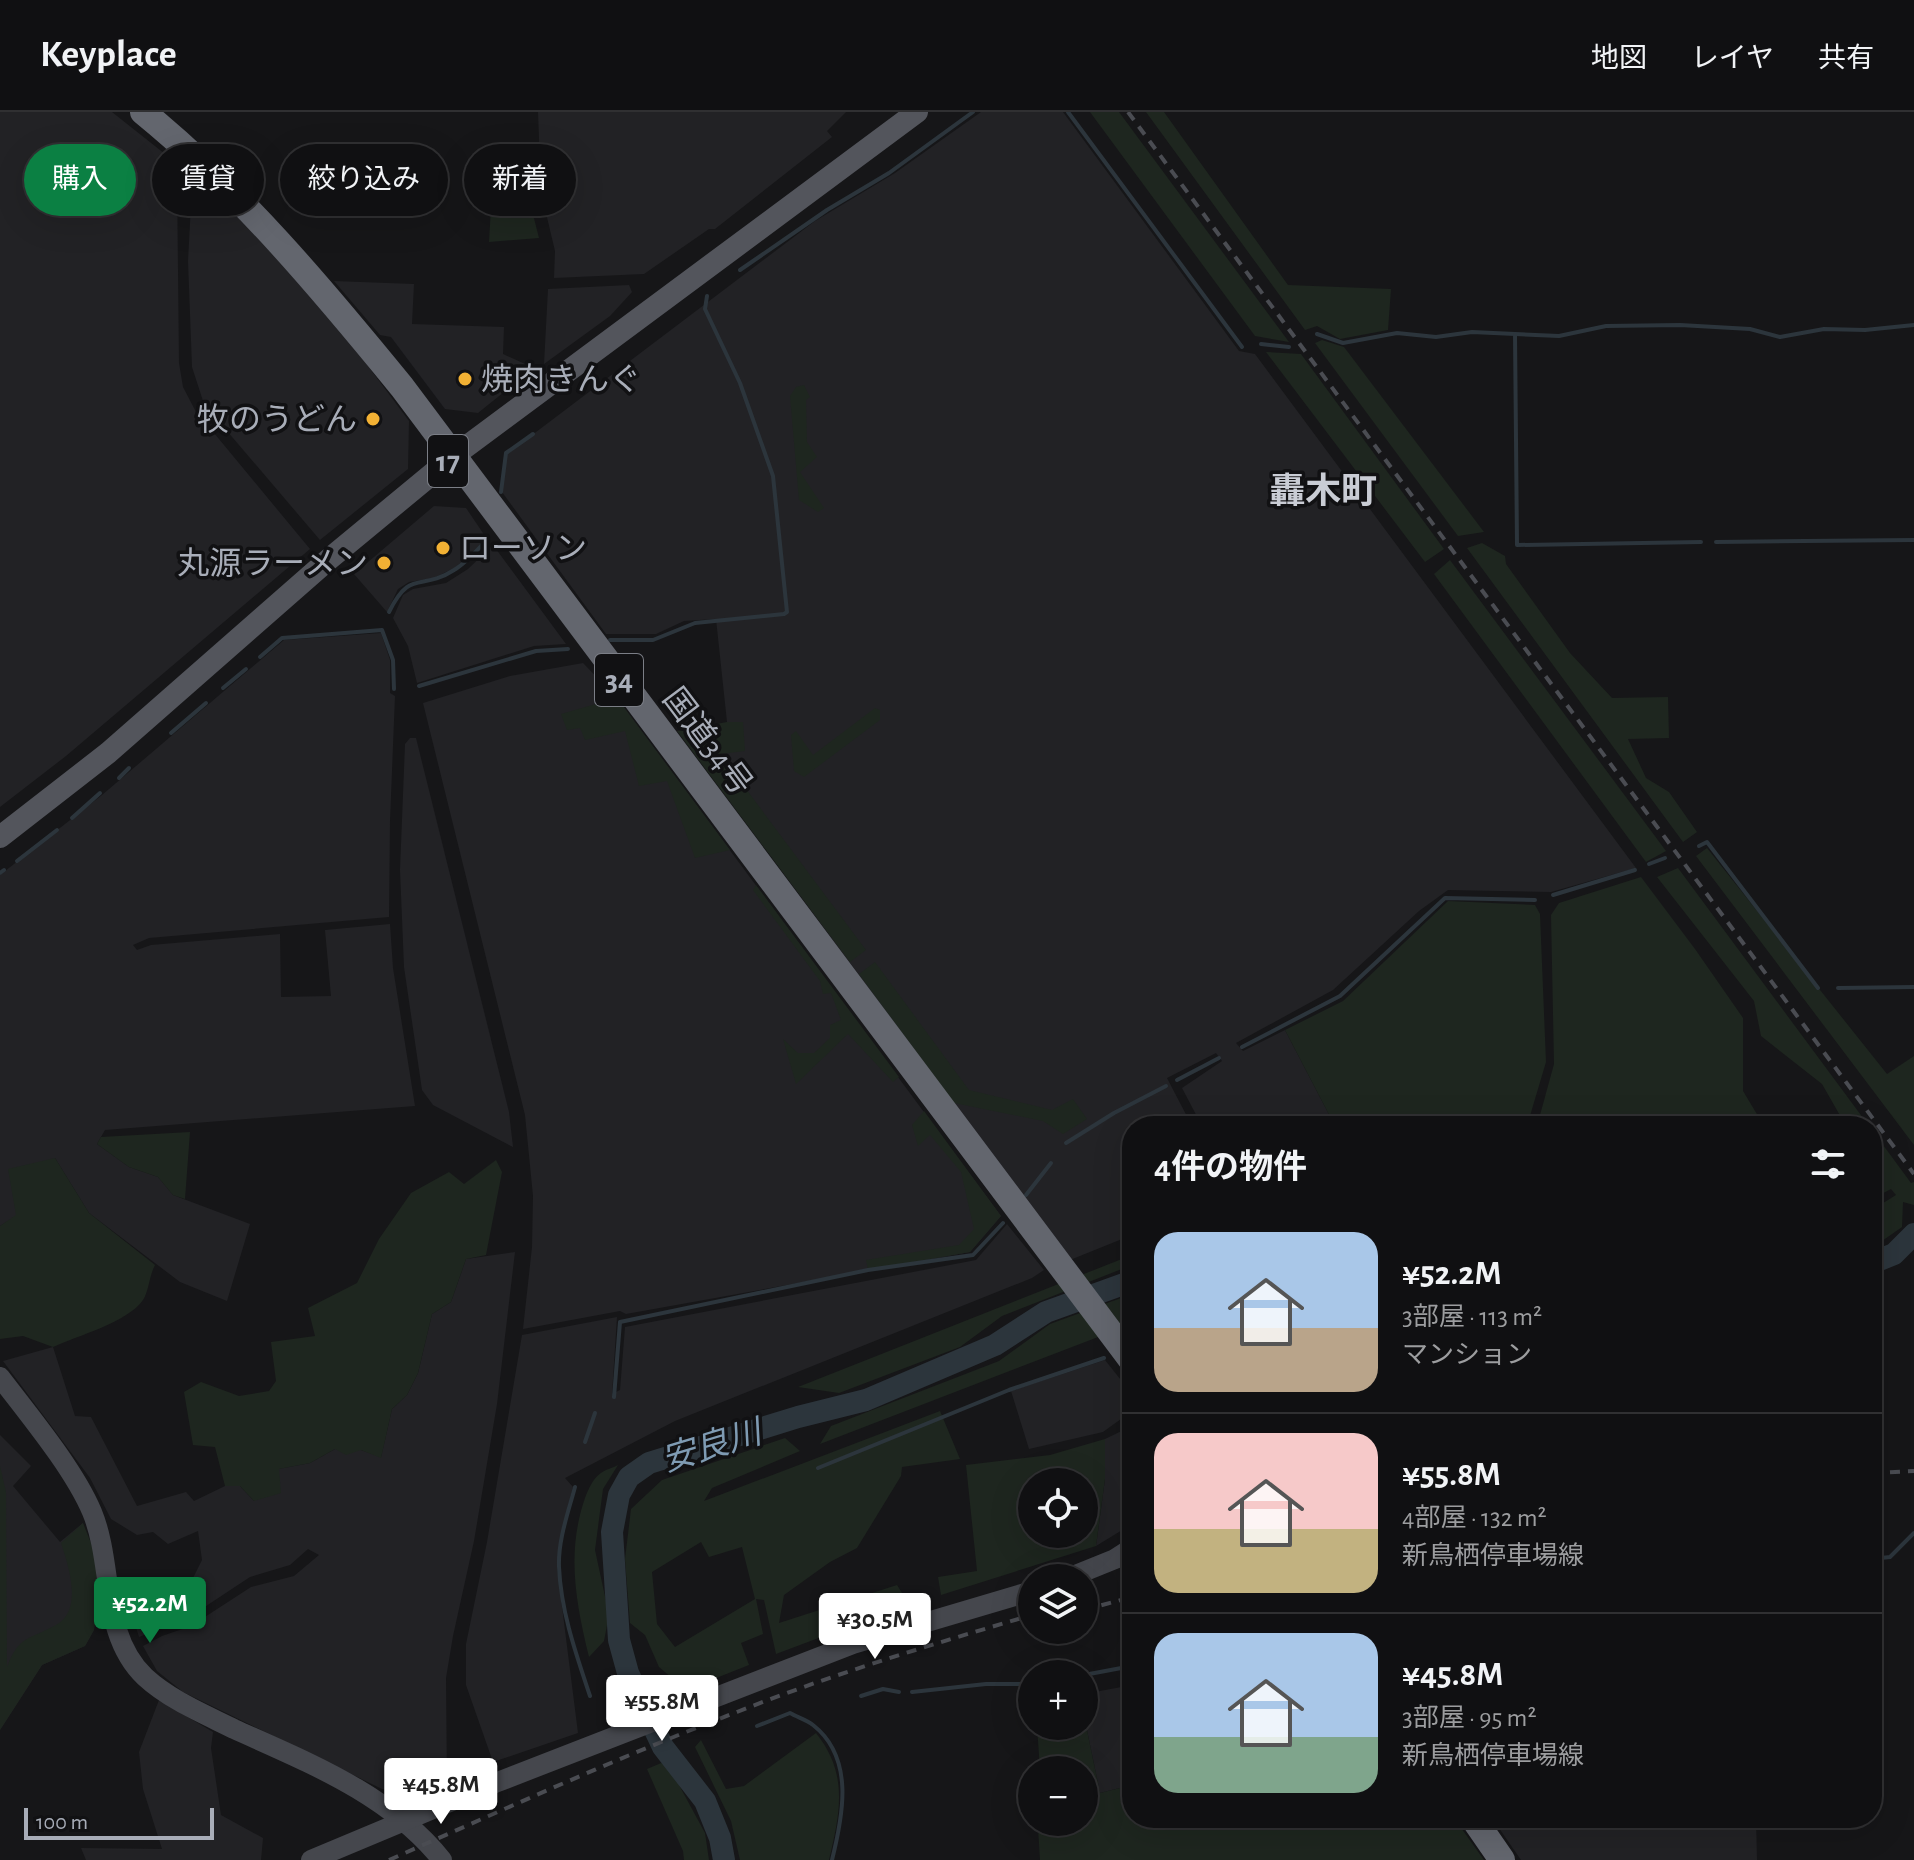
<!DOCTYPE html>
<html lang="ja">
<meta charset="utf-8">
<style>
:root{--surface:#101012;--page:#1e1e20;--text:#f1f3f6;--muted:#9c9d9f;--line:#303032;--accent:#0b8043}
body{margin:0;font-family:"Alegreya Sans","Noto Sans JP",sans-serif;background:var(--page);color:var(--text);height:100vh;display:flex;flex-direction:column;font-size:30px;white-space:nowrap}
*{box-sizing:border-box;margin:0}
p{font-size:26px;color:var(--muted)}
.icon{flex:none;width:44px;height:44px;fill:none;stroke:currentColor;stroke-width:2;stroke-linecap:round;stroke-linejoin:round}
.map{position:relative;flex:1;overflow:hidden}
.details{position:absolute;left:1122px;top:1004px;width:760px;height:712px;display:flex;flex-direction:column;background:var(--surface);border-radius:32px;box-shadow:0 8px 32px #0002,0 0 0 2px var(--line)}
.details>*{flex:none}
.hud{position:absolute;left:24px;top:32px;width:760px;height:72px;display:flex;gap:16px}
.buttons{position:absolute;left:1018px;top:1356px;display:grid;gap:16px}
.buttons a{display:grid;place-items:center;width:80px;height:80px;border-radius:50%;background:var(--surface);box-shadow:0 8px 32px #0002,0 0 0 2px var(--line);font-size:40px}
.scale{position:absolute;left:24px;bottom:20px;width:190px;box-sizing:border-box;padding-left:8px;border:4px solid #a8adb8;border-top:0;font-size:22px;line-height:28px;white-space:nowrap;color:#a8adb8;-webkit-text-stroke:6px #111113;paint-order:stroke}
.price{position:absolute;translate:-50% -68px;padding:0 18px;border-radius:8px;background:#fff;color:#222;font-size:26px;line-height:52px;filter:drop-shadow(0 2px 4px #0008)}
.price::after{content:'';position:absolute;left:50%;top:48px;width:24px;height:18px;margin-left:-12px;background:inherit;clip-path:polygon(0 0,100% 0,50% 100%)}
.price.current{background:var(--accent);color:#fff}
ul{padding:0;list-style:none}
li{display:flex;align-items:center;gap:24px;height:200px;padding:0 32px}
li+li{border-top:2px solid var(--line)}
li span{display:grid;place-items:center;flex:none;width:224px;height:160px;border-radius:24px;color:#555}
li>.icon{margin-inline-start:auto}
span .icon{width:96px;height:96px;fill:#fffc;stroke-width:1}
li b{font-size:34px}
h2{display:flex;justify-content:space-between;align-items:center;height:96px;padding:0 32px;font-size:34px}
.chip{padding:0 28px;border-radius:36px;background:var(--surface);box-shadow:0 8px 32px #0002,0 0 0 2px var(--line);font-size:28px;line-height:72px}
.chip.current{background:var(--accent);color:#fff}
header{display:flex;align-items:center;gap:48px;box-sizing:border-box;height:112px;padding:0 40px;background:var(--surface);border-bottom:2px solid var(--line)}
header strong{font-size:38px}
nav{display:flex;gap:44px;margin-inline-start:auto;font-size:28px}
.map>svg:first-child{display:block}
.built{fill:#222225}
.green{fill:#1e261f;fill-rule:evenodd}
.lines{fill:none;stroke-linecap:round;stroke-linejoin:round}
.stream{stroke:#2c353c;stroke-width:4}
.river{stroke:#2c353c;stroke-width:22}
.secondary{stroke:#45474d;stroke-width:20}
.primary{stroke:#53555c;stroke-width:22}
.highway{stroke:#63666e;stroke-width:26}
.rail{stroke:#4a4c52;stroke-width:4;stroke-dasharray:10 8;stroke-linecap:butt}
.poi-dot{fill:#f2b134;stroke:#111113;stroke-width:3}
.labels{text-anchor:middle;stroke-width:7;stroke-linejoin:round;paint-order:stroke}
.shield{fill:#111113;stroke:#7b7e86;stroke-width:2}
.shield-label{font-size:30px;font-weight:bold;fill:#a8adb8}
.poi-label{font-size:32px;fill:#a8adb8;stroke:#111113;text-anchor:start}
.street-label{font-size:32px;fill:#a8adb8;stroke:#111113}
.water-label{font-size:34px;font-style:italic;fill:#7f9bb3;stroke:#111113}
.quarter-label{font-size:36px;font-weight:bold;fill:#c9ccd4;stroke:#111113}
</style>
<header>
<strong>Keyplace</strong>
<nav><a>地図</a><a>レイヤ</a><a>共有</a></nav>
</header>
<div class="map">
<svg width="1914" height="1748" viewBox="0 0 1914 1748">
<rect width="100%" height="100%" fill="#161618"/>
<!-- built -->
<g class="built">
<polygon points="0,0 112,0 165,42 171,59 177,64 179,251 183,275 195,298 310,437 66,644 0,695"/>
<polygon points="538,0 846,0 827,19 832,25 715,117 709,117 644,162 554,166 555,139 541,80"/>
<polygon points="981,0 1063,0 1239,239 1255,242 1636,756 1551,780 1448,778 1419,799 1333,878 1236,931 1243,939 1285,918 1335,1014 1202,1014 1182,976 1222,949 1216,941 1167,966 1192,1014 1132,1014 1132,1123 1070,1148 697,644 743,610 727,610 716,507 684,509 656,522 606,522 502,380 507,342 815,109 895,61"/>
<polygon points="205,80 216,83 295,161 342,219 409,309 408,357 320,428 204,292 192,255 188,149 191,92 195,83"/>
<polygon points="334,169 414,172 412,212 504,215 503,242 534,256 478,301 445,297 391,225 380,223"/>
<polygon points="629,173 632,180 610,204 544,252 548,177"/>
<polygon points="434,394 466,396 487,427 456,455 434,466 409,470 398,477 387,500 354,462"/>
<polygon points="493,433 566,532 534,534 417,571 408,534 393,506 403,483 413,477 446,471 468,457"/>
<polygon points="381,521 390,548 390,581 395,584 390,709 389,805 149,826 133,833 137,838 151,833 280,822 281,885 331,884 325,818 390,812 393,856 415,994 105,1018 97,1032 129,1055 158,1065 173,1083 250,1112 227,1189 180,1170 89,1101 55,1046 16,1104 0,1114 0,763 102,683 284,528"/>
<polygon points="583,551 617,586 1001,1104 970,1140 626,1202 620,1199 523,1217 532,1135 533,1084 525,1003 423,591 510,564"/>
<polygon points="410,626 416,626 509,1000 513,1035 433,993 422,978 404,855 400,758 405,632"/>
<polygon points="1007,1112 1044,1158 1032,1166 675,1309 565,1366 573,1375 560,1426 557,1455 578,1621 493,1650 466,1573 466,1532 487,1430 522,1223 617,1205 612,1282 620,1278 625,1215 976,1148"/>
<polygon points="515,1140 497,1292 474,1429 453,1524 446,1566 447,1673 430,1681 382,1677 183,1580 157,1559 143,1534 162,1524 191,1514 251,1475 294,1464 319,1443 308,1437 290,1453 250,1465 191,1504 139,1525 130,1496 187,1478 202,1448 198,1419 168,1432 153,1420 137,1423 111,1407 90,1366 3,1249 53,1235 75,1304 91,1305 137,1394 186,1380 194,1389 225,1374 240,1374 254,1389 278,1357 310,1351 335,1337 361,1338 381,1345 392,1297 407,1283 418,1261 432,1202 451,1190 466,1147"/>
<polygon points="1105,1248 1132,1282 1132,1299 1103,1320 1029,1337 1011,1279"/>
<polygon points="1132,1314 1132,1412 1096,1434 1105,1367 1105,1327"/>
<polygon points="0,1323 31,1354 13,1374 60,1430 83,1411 98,1485 94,1518 85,1534 42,1553 0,1618"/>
<polygon points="1132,1573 1132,1673 1100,1681 1084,1604 1084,1582"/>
<polygon points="159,1588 213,1620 211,1636 221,1703 263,1726 261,1748 86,1748 81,1736 162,1737 143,1677 139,1640"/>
<polygon points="1492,1706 1756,1706 1757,1748 1521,1748"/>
</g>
<!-- green -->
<g class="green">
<polygon points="1090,0 1119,0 1289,230 1255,224"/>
<polygon points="1146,0 1164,0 1288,173 1391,177 1388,218 1340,227 1317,214 1305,218"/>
<polygon points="526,75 539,126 489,130 492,78"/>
<polygon points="1322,228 1344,235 1484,420 1458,424 1315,231"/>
<polygon points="1266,240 1301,242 1444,437 1425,450"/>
<polygon points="804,273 810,285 806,288 807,330 817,345 800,360 824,396 818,400 799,388 790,284 796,275"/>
<polygon points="1482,431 1505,444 1506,452 1570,541 1612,586 1668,585 1669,626 1628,627 1646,666 1669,680 1697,720 1683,730 1467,436"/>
<polygon points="1450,448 1666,739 1646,750 1434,462"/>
<polygon points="617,586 730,738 695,746 667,669 639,674 625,619 585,628 580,616 567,618 561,602"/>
<polygon points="875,596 880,598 880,608 804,665 794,659 791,623 796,619 813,643"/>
<polygon points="727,610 743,610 745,639 720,642 866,838 850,850 677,619"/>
<polygon points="1707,736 1887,962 1914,944 1914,1033 1696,744"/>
<polygon points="1678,756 1869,1014 1846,1014 1822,972 1761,924 1754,889 1657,765"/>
<polygon points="1641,765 1695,837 1743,906 1743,979 1764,1014 1537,1014 1554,952 1551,803 1559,791"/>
<polygon points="756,773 899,965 893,970 848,922 796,972 783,927 798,941 814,941 830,926 830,913 841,908 831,881 823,882 820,869 753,778"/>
<polygon points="1448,789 1535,793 1540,802 1546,950 1527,1014 1335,1014 1285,918 1343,889"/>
<polygon points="875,850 969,978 1052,998 1073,987 1087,1007 1063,1022 1043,1009 954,991 859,862"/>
<polygon points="924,999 1001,1104 970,1140 868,1158 866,1148 959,1133 974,1117 961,1060 930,1023 918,1034 912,1013"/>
<polygon points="1872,1018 1911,1071 1914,1070 1914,1093 1903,1090 1902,1115 1872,1136 1872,1098 1896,1083 1891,1077 1872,1087"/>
<polygon points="190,1020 185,1087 173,1083 158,1065 129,1055 97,1032 101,1025"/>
<path d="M55,1046L89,1101L155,1153C149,1164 149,1179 143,1188C128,1210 77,1224 53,1235L23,1224L0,1227V1114L16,1103L8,1057Z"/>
<polygon points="496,1048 502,1060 486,1143 466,1147 451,1190 432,1202 418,1261 407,1283 392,1297 381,1346 361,1338 346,1343 335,1337 310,1351 279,1357 281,1381 254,1389 240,1374 225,1374 215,1335 193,1333 184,1280 201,1270 239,1284 269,1279 276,1269 271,1230 315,1224 308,1196 357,1171 379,1127 411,1081 449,1060 464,1072"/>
<polygon points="1132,1143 1132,1153 1002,1204 960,1235 839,1281 798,1275"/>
<polygon points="1132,1182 1132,1212 820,1332 831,1314 999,1249 1050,1212"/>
<path d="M940,1299L960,1347L902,1355L901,1364L857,1436L830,1450L784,1483L779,1511L897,1473L909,1492L776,1542L764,1488L756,1487L763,1522L741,1531L749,1553L686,1578L659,1555L645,1523L630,1511L625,1447L631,1397L662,1368L785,1326L800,1339L712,1376L704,1389ZM701,1430L709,1445L742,1435L755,1487L675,1535L657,1512L652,1460Z"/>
<path d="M1105,1327V1367L1096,1434L941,1483L938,1465L977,1459L966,1353L1050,1343ZM1032,1370H1084V1422H1032Z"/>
<path d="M618,1353L603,1377L595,1438L609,1503L604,1529L589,1545C576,1491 566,1441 585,1386C588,1378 593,1366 601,1361C606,1357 613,1356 618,1353Z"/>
<path d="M0,1354L6,1380L7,1555C19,1523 29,1528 56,1513C84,1497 68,1453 61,1431L83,1411L95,1441L98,1485L94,1518L85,1534L42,1553L0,1618Z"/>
<polygon points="1084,1604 1100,1681 1132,1673 1132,1706 1454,1706 1484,1748 1040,1748 1038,1716 1043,1710 1084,1710 1084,1658 1040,1658 1037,1614 1084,1614"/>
<path d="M816,1621C849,1662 840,1701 829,1748H740L731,1709L695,1635L701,1628L726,1677L744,1674Z"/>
<polygon points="666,1649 705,1721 709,1748 684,1748 683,1739 647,1657"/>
</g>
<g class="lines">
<!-- stream -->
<g class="stream">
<polyline points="1068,0 1242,235"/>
<polyline points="740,158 827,98 889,61 973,0"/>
<polyline points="1317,222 1343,231 1397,221 1436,225 1472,220 1559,224 1606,214 1680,213 1750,217 1780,225 1824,217 1865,218 1914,213"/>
<polyline points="1515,222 1517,433 1701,430"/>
<polyline points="1261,232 1289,235"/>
<polyline points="501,380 506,341 533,322"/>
<polyline points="1716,430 1914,428"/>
<path d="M389,500C411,456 420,480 454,458C466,451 477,438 487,428"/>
<polyline points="610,528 653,528 695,511 784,502 787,500 773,364 740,271 705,197 707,184"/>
<polyline points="260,545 282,526 382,518 393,548 394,577"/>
<polyline points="419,574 536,539 568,537"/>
<polyline points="223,576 246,557"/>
<polyline points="171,621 206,591"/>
<polyline points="119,666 129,656"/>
<polyline points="72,706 100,681"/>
<polyline points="1699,734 1707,730 1818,876"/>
<polyline points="17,749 57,718"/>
<polyline points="1649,752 1665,746"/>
<polyline points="0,761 4,758"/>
<polyline points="1553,783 1635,758"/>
<polyline points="1838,876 1914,875"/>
<polyline points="1242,935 1340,884 1445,786 1535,788"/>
<polyline points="1177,968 1219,946"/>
<polyline points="1066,1031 1114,1001 1166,974"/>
<polyline points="1026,1083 1051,1051"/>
<polyline points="614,1285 620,1210 868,1158 973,1143 1003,1111"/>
<polyline points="585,1330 595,1301"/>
<polyline points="818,1356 1009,1278 1104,1246"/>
<path d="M575,1375C568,1401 558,1428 559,1455C561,1500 576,1542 590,1584"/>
<polyline points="1872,1447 1890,1445 1914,1421"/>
<polyline points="1084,1563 1132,1554"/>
<polyline points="620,1574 628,1561"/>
<polyline points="912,1580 986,1572 1032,1572"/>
<polyline points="861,1584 883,1577 899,1580"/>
<path d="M757,1614L790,1601C797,1605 807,1608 813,1613C855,1646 843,1704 832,1748"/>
</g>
<!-- river -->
<g class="river">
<polyline points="1872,1151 1894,1142 1914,1122"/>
<polyline points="724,1748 720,1726 705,1689 663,1635 628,1561 619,1528 612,1420 619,1383 629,1365 649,1351 798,1305 866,1288 995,1233 1046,1200 1132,1169"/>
</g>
<!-- secondary -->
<g class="secondary">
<path d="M0,1265C29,1303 74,1357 92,1400C114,1453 100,1522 145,1565C170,1588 204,1602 234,1617C309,1651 389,1682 442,1748"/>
<polyline points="1068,1466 1115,1447 1132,1436"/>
<polyline points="311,1748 495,1671 853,1532 1032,1479"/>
</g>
<!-- primary -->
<polyline class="primary" points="0,725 108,641 328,448 455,343 917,0"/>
<!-- highway -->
<g class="highway">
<path d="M143,0C241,80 322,177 402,275L1132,1249"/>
<polyline points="1473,1706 1502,1748"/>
</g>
<!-- rail -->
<g class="rail">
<polyline points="1128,0 1914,1062"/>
<polyline points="1872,1361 1914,1359"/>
<polyline points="1084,1498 1132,1485"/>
<path d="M389,1748C505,1697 619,1645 737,1600C833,1562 933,1532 1032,1503"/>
</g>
</g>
<!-- markers -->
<g class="poi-dot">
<circle cx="465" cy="267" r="8"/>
<circle cx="373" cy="307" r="8"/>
<circle cx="443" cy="436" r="8"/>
<circle cx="384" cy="451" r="8"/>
</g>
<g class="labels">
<!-- shield labels -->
<g class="shield">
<rect x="428" y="323" width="40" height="52" rx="6"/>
<rect x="595" y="542" width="48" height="52" rx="6"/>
</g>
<g class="shield-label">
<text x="448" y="359">17</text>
<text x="619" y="578">34</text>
</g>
<!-- poi labels -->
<g class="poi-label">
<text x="481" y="278">焼肉きんぐ</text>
<text x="357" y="318" text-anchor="end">牧のうどん</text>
<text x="459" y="447">ローソン</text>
<text x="368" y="462" text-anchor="end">丸源ラーメン</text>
</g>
<!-- street labels -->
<g class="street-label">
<text transform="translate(708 629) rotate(53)" y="11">国道34号</text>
</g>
<!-- water labels -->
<g class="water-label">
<text transform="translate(711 1333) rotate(-17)" y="12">安良川</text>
</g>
<!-- quarter labels -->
<g class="quarter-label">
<text x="1323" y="391">轟木町</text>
</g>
</g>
</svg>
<div class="buttons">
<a><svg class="icon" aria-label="locate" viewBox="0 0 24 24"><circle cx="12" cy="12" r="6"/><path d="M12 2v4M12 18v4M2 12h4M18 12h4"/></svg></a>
<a><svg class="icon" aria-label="layers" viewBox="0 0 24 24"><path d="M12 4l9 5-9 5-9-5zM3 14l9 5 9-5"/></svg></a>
<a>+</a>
<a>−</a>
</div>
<div class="scale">100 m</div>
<b class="price current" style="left:150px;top:1533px">¥52.2M</b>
<b class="price" style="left:875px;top:1549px">¥30.5M</b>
<b class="price" style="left:662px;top:1631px">¥55.8M</b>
<b class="price" style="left:441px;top:1714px">¥45.8M</b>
<div class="hud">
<a class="chip current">購入</a>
<a class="chip">賃貸</a>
<a class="chip">絞り込み</a>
<a class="chip">新着</a>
</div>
<section class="details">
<h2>4件の物件<svg class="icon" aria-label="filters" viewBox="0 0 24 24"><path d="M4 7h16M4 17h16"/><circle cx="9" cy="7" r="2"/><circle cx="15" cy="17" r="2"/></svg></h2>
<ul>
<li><span style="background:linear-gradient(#a9c7e8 60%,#b9a48a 0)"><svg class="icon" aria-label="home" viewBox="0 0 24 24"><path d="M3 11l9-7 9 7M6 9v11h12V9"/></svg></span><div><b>¥52.2M</b><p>3部屋 · 113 m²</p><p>マンション</p></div></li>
<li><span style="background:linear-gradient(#f6c9c9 60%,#c2b280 0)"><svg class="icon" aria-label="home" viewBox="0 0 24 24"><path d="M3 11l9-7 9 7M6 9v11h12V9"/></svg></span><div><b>¥55.8M</b><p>4部屋 · 132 m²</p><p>新鳥栖停車場線</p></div></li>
<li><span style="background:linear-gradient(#a9c7e8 65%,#7fa58c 0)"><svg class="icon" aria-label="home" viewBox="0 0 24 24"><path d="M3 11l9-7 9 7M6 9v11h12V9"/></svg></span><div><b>¥45.8M</b><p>3部屋 · 95 m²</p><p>新鳥栖停車場線</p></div></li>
</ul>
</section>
</div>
